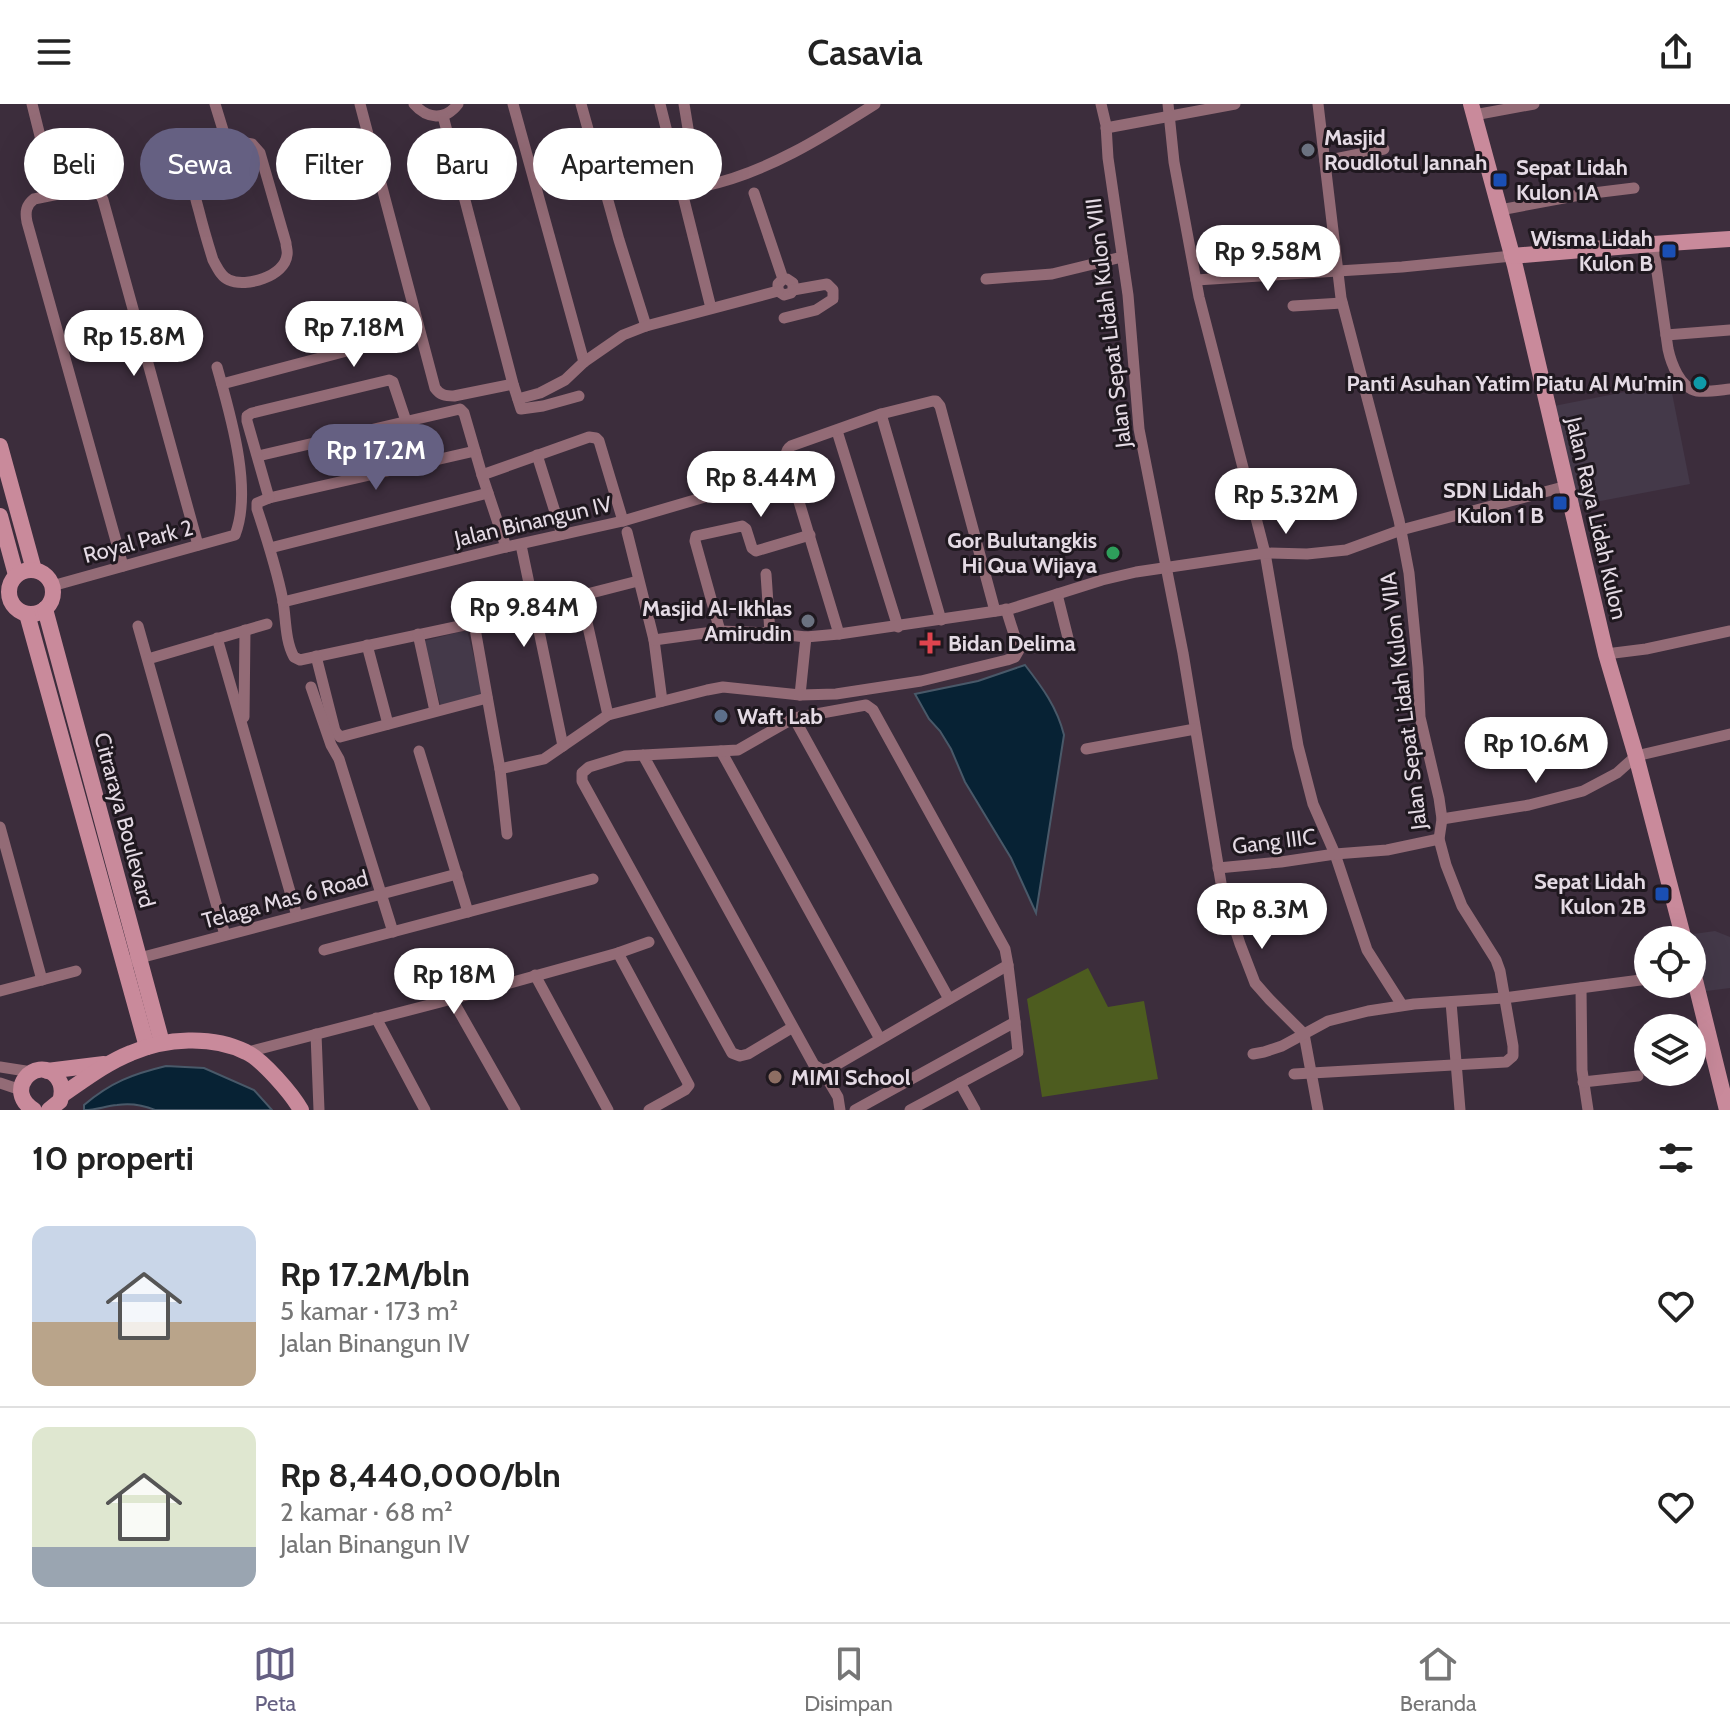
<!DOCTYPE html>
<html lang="id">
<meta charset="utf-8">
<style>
:root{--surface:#fff;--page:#f6f6f6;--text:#222;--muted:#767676;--line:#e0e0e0;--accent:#656082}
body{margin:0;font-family:Cabin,sans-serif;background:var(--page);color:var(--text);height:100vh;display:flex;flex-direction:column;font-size:30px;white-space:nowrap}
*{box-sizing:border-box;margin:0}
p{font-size:26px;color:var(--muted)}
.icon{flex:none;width:44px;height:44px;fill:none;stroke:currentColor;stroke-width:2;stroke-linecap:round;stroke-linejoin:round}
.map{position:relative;height:1006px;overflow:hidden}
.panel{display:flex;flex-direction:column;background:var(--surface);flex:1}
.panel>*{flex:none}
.hud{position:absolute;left:24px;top:24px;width:800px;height:72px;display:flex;gap:16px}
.tools{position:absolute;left:1634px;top:822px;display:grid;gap:16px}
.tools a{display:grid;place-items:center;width:72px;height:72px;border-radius:50%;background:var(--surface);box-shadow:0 8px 32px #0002;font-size:40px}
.price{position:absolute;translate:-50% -68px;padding:0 18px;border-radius:28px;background:#fff;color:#222;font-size:26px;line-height:52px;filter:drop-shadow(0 2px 4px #0008)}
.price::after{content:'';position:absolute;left:50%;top:48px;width:24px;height:18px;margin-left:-12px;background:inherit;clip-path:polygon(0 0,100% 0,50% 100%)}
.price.active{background:var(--accent);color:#fff}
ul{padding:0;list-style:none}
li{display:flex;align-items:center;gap:24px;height:200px;padding:0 32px}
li+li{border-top:2px solid var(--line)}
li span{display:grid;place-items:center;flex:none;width:224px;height:160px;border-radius:16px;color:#555}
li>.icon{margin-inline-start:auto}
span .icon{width:96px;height:96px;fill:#fffc;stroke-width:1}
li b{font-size:34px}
h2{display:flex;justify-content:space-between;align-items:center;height:96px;padding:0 32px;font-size:34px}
.chip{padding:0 28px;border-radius:36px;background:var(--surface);box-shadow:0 8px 32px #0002;font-size:28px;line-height:72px}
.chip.active{background:var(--accent);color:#fff}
header{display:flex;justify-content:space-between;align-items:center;height:104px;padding:0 32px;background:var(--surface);font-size:36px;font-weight:600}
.menu{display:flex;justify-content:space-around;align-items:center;height:112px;border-top:2px solid var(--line);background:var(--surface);font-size:22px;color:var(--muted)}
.menu a{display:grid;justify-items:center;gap:4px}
.menu .active{color:var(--accent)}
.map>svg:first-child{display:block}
.education{fill:#443949}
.green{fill:#4d5c1f}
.water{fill:#072234;stroke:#495969;stroke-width:2}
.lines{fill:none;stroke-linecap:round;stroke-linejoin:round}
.street{stroke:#936b76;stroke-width:11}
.secondary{stroke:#c98a9b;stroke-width:16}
.worship-dot{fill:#6b7280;stroke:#1f181f;stroke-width:3}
.transit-dot{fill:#1a4fb4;stroke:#1f181f;stroke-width:3}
.culture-dot{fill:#0f9aa8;stroke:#1f181f;stroke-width:3}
.leisure-dot{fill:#2e9e5b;stroke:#1f181f;stroke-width:3}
.health-dot{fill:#e0444e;stroke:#1f181f;stroke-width:3}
.service-dot{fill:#5c6f8a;stroke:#1f181f;stroke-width:3}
.education-dot{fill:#8d6e63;stroke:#1f181f;stroke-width:3}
.labels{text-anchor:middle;stroke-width:6;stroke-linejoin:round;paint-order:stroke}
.poi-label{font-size:22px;font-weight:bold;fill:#e4dae4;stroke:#1f181f;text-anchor:end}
.street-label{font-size:22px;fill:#e4dae4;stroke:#1f181f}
</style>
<header><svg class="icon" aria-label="menu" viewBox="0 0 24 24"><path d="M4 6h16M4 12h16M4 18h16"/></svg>Casavia<svg class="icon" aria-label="share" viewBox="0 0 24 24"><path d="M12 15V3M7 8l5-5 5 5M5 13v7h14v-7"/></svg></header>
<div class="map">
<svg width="1730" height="1006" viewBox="0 0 1730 1006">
<rect width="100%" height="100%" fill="#3c2d3c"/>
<!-- education -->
<g class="education">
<polygon points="1670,279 1690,380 1569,403 1549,303"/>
<polygon points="467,526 484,592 441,603 424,537"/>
<polygon points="1715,827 1730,833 1730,884 1699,888 1692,858 1692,836 1687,836 1686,831"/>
</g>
<!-- green -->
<polygon class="green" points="1088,864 1108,903 1144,897 1158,975 1042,993 1027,895"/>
<!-- water -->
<g class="water">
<path d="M1025,561C1042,583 1057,603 1064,631L1036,809L1011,754L965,678L951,645L940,627L929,615L915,590L978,577Z"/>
<path d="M166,962L204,964L254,986L272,1006H155C143,1001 130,999 117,1001C105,1002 97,1006 84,1006V1001C111,978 133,970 166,962Z"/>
</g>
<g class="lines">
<!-- street -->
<g class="street">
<polyline points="32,0 45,52"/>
<polyline points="215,0 227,39"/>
<path d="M360,0L435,284C440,291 445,292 454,292L513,280"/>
<path d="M414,0C427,15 445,17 458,0"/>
<polyline points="513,0 584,258"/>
<polyline points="581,0 619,136 646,222"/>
<polyline points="660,0 711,204"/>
<path d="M684,0L696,73L700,80L704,82C766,69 823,33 875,0"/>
<polyline points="1101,0 1106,21 1108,54 1128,191 1139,325 1183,549 1222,785 1240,840 1255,879 1270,896 1304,930 1318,1006"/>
<polyline points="1168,0 1174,58 1199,193 1265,449 1298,642 1313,700 1335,750 1367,846 1402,901"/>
<polyline points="1474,11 1534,0"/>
<polyline points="443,12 513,280 521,305 543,302 579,292"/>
<polyline points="1106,24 1235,0"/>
<path d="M240,38L252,40L260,49L286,139C286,143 288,147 287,151C285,172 246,184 229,176C221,173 217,163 213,156C208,140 203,123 199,107C186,62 189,43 240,38Z"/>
<polyline points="1325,57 1384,45"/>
<polyline points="754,89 783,175 787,175 793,179 793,186 791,189 784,191 778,187 778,180 783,175"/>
<polyline points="1500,106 1585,90 1634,84"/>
<path d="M1653,140L1668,245C1671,259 1680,284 1697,287C1707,288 1720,286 1730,285"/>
<polyline points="986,175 1052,170 1122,153"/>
<polyline points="1196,176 1402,163 1512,152"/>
<polyline points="1293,202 1342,199"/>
<polyline points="784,214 816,206 833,195 833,186 827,180 793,186"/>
<polyline points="1666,231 1730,226"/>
<polyline points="222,280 373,240"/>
<polyline points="518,295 540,289 565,276 584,258 623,231 646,222 778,187"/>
<polyline points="881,310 941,516"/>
<polyline points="837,327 898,523"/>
<path d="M475,347L269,394L257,399V405C267,435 277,466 283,497C286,515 285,537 294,553L300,556L474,519L638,477"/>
<polyline points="537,351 562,430"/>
<polyline points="258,352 460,305 464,309 482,371 506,443"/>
<polyline points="482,371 589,333 596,334 599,337 623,417"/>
<polyline points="269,394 247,317 247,312 252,309 389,276 393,278 406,317"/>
<polyline points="627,428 654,536 662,597"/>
<polyline points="521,441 563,642"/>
<polyline points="270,444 488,389"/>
<path d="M123,462L27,118C25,108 26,101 34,95L88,84L99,88L103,96L198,441"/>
<polyline points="766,470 770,529"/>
<path d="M52,482L235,431C253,385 230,310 217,263"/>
<polyline points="1057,490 1068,534"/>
<polyline points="581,492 608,611"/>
<polyline points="283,498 506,443 623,417 790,368"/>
<polyline points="474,519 500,665 507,730"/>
<polyline points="138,522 225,831"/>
<polyline points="720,527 695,437 696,432 742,422 746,425 752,444 756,447 810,431"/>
<polyline points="418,530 435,607"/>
<path d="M839,530L790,368C788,359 782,348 791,342L881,310L933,297H936L940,302L995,507"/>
<polyline points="217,534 297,812"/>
<polyline points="654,536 720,527 770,529 806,533 839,530 1010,505 1102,476 1136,468 1265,449 1307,450 1346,446 1401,426 1567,382"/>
<polyline points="367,541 388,620"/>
<polyline points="1606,550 1646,545 1730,527"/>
<polyline points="316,552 335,627 340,633 487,594"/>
<polyline points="148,555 267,520"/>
<polyline points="311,583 331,641 339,655 393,828"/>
<polyline points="800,591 806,533"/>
<polyline points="244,613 245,526"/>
<polyline points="794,614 949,895"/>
<polyline points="1086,645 1195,625"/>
<polyline points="419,647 468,808"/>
<polyline points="721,647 880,935"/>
<polyline points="643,651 814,961 822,966 831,964 1008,861 1005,845 873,606 866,601 794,614 738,646 625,652 589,663 582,669 582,677 732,949 740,952 748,950 793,923"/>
<polyline points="500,665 544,655 608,611 707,586 723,583 800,591 836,590 921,577 1007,556 1015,553 1019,546 1006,505"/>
<polyline points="1442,715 1529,701 1583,687 1617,669 1636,652 1730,630"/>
<polyline points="0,723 42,876"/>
<polyline points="1218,764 1281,758 1335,750 1387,746 1439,735"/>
<polyline points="324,846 593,775"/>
<polyline points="618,849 689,981 685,986 649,1006"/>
<polyline points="132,856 457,770"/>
<polyline points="1008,861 1015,918"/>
<polyline points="535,871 608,1006"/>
<polyline points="1581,884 1582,966 1588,1006"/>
<polyline points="0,887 76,867"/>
<polyline points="452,895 515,1006"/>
<polyline points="1451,898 1460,1006"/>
<polyline points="376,914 425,1006"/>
<polyline points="316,930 319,1006"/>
<polyline points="248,948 452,895 618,849 649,838"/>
<polyline points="1253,950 1264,948 1282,942 1328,917 1368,907 1414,900 1504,894 1648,875"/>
<polyline points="0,963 32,968"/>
<polyline points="822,966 838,993 840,1006"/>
<polyline points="1294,970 1506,958 1513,952 1513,942 1500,867 1496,856 1462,802 1446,761 1439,735 1442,715 1439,694 1420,613 1418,564 1409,469 1399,416 1341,194 1318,0"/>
<polyline points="1583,978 1638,972"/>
<polyline points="0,979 21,986"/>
<polyline points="960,979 975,1006"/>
<polyline points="855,1006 1015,918 1018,948 910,1006"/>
</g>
<!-- secondary -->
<g class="secondary">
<polyline points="1471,0 1515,162 1606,550 1636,652 1684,836"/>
<polyline points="1512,152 1653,140 1730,135"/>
<polyline points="0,342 34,466"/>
<polyline points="0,412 16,471"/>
<circle cx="31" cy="488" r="22"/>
<polyline points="45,505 162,939"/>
<polyline points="27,510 147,943"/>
<polyline points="1692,864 1727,1006"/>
<polyline points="47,967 104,960"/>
<path d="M62,991C84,976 106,959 131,949C165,934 212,931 246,948C262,955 292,990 301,1006"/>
<path d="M34,1006C3,987 35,951 56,972C63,980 63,988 60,997L49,1006"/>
</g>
</g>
<!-- markers -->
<g class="worship-dot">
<circle cx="1308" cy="46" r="8"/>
<circle cx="808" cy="517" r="8"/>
</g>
<g class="transit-dot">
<rect x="1492" y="68" width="16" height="16" rx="4"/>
<rect x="1661" y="139" width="16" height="16" rx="4"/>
<rect x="1552" y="391" width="16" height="16" rx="4"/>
<rect x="1654" y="782" width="16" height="16" rx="4"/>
</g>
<circle class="culture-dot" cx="1700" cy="279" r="8"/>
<circle class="leisure-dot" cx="1113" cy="449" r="8"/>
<path class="health-dot" d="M926 527h8v8h8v8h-8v8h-8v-8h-8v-8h8z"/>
<circle class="service-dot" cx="721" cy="612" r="8"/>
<circle class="education-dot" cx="775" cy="973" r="8"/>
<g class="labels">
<!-- poi labels -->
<g class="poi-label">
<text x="1324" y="41" text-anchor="start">Masjid<tspan x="1324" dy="25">Roudlotul Jannah</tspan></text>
<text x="1516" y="71" text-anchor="start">Sepat Lidah<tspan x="1516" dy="25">Kulon 1A</tspan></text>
<text x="1653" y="142">Wisma Lidah<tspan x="1653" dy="25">Kulon B</tspan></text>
<text x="1684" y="287">Panti Asuhan Yatim Piatu Al Mu'min</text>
<text x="1544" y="394">SDN Lidah<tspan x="1544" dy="25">Kulon 1 B</tspan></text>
<text x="1097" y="444">Gor Bulutangkis<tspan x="1097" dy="25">Hi Qua Wijaya</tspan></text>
<text x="792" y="512">Masjid Al-Ikhlas<tspan x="792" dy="25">Amirudin</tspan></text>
<text x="948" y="547" text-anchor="start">Bidan Delima</text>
<text x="737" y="620" text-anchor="start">Waft Lab</text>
<text x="1646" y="785">Sepat Lidah<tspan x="1646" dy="25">Kulon 2B</tspan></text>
<text x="791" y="981" text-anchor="start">MIMI School</text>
</g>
<!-- street labels -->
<g class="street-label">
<text transform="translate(1108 219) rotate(-97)" y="8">Jalan Sepat Lidah Kulon VIII</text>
<text transform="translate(1597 414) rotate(77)" y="8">Jalan Raya Lidah Kulon</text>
<text transform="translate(533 417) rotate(-13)" y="8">Jalan Binangun IV</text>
<text transform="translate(138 437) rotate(-15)" y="8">Royal Park 2</text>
<text transform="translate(1403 597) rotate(-97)" y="8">Jalan Sepat Lidah Kulon VIIA</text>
<text transform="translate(125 716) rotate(75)" y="8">Citraraya Boulevard</text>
<text transform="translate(1274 737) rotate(-7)" y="8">Gang IIIC</text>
<text transform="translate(285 795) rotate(-15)" y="8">Telaga Mas 6 Road</text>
</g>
</g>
</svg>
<div class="tools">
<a><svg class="icon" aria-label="locate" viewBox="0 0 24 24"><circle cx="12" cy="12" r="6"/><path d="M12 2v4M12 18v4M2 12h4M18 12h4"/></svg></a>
<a><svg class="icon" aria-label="layers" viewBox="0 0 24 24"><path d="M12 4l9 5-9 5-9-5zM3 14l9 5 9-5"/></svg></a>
</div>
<b class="price" style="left:1268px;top:189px">Rp 9.58M</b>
<b class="price" style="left:354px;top:265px">Rp 7.18M</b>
<b class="price" style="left:134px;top:274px">Rp 15.8M</b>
<b class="price active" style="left:376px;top:388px">Rp 17.2M</b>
<b class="price" style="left:761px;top:415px">Rp 8.44M</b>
<b class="price" style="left:1286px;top:432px">Rp 5.32M</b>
<b class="price" style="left:524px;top:545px">Rp 9.84M</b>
<b class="price" style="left:1536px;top:681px">Rp 10.6M</b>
<b class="price" style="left:1262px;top:847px">Rp 8.3M</b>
<b class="price" style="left:454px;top:912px">Rp 18M</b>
<div class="hud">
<a class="chip">Beli</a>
<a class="chip active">Sewa</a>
<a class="chip">Filter</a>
<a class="chip">Baru</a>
<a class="chip">Apartemen</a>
</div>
</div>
<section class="panel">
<h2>10 properti<svg class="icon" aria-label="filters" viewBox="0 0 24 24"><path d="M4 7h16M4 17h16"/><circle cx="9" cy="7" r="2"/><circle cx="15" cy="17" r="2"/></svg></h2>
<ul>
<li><span style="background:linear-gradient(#c9d6e8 60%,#b9a48a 0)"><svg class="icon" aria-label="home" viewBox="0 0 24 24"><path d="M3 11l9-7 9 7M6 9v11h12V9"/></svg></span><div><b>Rp 17.2M/bln</b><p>5 kamar · 173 m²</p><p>Jalan Binangun IV</p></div><svg class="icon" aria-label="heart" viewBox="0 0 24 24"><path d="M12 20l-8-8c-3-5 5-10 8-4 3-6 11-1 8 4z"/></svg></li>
<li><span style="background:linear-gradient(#dfe7d0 75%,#9aa5b1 0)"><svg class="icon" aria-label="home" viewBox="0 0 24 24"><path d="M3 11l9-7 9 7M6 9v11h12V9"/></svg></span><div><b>Rp 8,440,000/bln</b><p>2 kamar · 68 m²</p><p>Jalan Binangun IV</p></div><svg class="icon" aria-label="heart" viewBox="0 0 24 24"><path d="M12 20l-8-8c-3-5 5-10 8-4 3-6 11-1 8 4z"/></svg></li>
</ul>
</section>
<nav class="menu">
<a class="active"><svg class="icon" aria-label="map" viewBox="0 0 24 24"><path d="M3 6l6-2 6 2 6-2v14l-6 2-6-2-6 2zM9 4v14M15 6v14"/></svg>Peta</a>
<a><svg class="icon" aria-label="saved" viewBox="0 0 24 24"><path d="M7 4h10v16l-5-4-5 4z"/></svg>Disimpan</a>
<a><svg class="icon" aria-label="home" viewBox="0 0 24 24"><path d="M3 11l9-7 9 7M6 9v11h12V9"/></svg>Beranda</a>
</nav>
